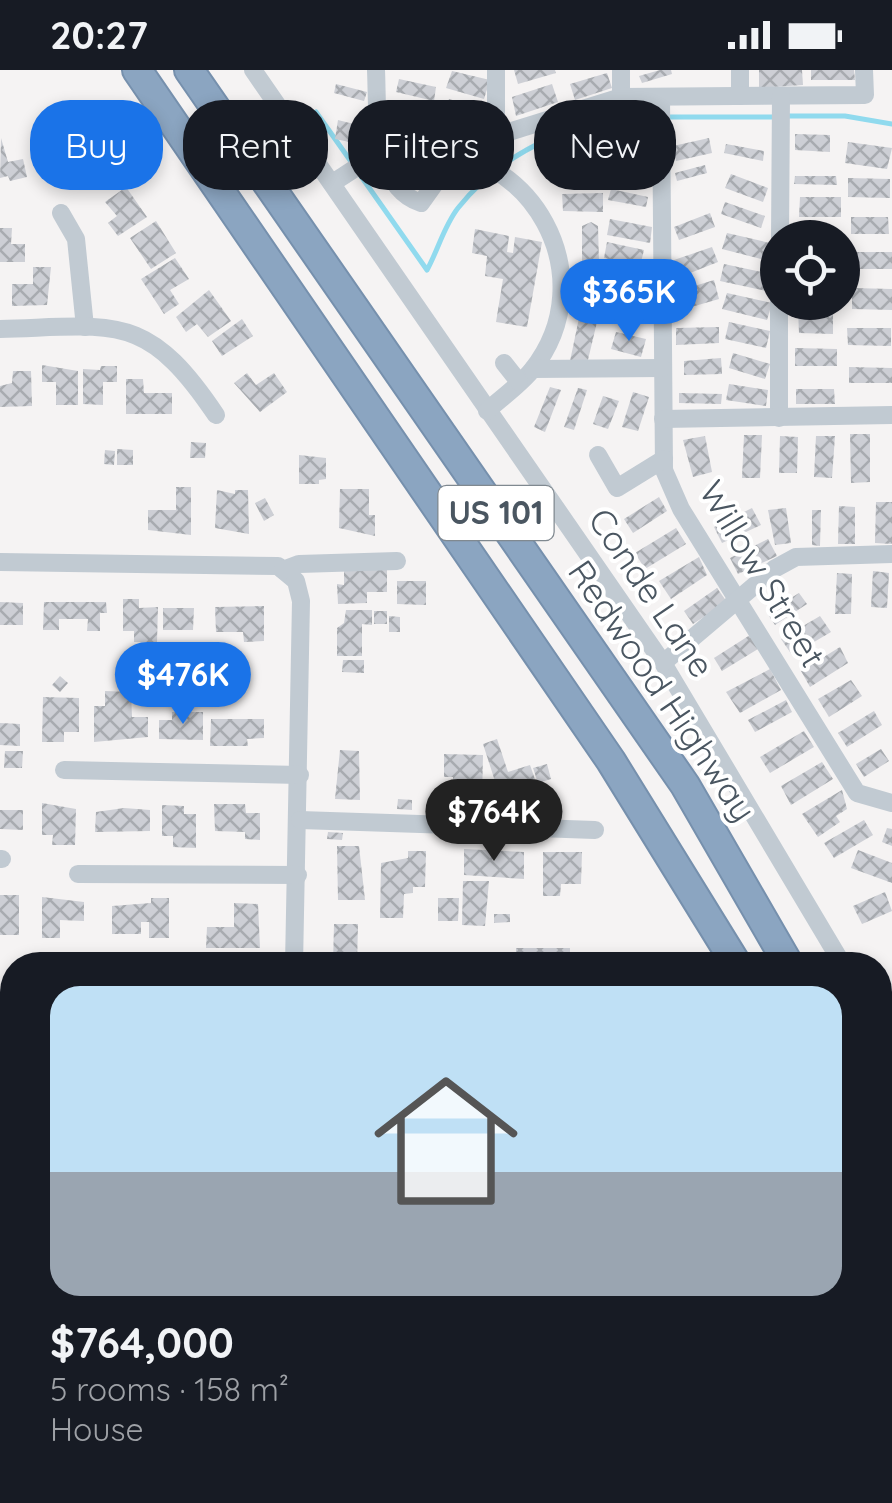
<!DOCTYPE html>
<meta charset="utf-8">
<style>
:root{--surface:#171b24;--page:#242831;--text:#f1f3f6;--muted:#9ea1a6;--line:#363941;--accent:#1a73e8}
body{margin:0;font-family:Quicksand,sans-serif;background:var(--page);color:var(--text);height:100vh;display:flex;flex-direction:column;font-size:38px;white-space:nowrap}
*{box-sizing:border-box;margin:0}
p{font-size:32px;color:var(--muted)}
.icon{flex:none;width:55px;height:55px;fill:none;stroke:currentColor;stroke-width:2;stroke-linecap:round;stroke-linejoin:round}
.map{position:relative;flex:1;overflow:hidden}
.panel{position:absolute;left:0px;top:882px;width:892px;height:552px;display:flex;flex-direction:column;background:var(--surface);border-radius:40px 40px 0 0;box-shadow:0 5px 15px #0003}
.panel>*{flex:none}
.guide{position:absolute;left:30px;top:30px;width:832px;height:90px;display:flex;gap:20px}
.tools{position:absolute;left:760px;top:150px;display:grid;gap:20px}
.tools a{display:grid;place-items:center;width:100px;height:100px;border-radius:50%;background:var(--surface);box-shadow:0 5px 15px #0003;font-size:50px}
.price{position:absolute;translate:-50% -85px;padding:0 22px;border-radius:35px;background:var(--accent);color:#fff;font-size:32px;line-height:65px;filter:drop-shadow(0 2px 5px #0008)}
.price::after{content:'';position:absolute;left:50%;top:60px;width:30px;height:22px;margin-left:-15px;background:inherit;clip-path:polygon(0 0,100% 0,50% 100%)}
.price.selected{background:#222;color:#fff}
ul{padding:0;list-style:none}
li{display:grid;align-content:center;gap:20px;height:530px;padding:0 50px}
li+li{border-top:2px solid var(--line)}
li span{display:grid;place-items:center;height:310px;border-radius:30px;color:#555}
li>.icon{margin-inline-start:auto}
span .icon{width:180px;height:180px;fill:#fffc;stroke-width:1}
li b{font-size:42px}
.chip{padding:0 35px;border-radius:40px;background:var(--surface);box-shadow:0 5px 15px #0003;font-size:35px;line-height:90px}
.chip.selected{background:var(--accent);color:#fff}
.status{display:flex;justify-content:space-between;align-items:center;height:70px;padding:0 50px;background:var(--surface);direction:ltr}
.status svg{height:28px;fill:currentColor}
.map>svg:first-child{display:block}
.lines{fill:none;stroke-linecap:round;stroke-linejoin:round}
.stream{stroke:#90daee;stroke-width:5}
.building{fill:url(#building-cross-hatch)}
.highway-casing{stroke:#7690ad;stroke-width:32}
.minor{stroke:#c1cad2;stroke-width:18}
.major{stroke:#b3c2d1;stroke-width:22}
.highway{stroke:#8ba5c1;stroke-width:28}
.labels{text-anchor:middle;stroke-width:8;stroke-linejoin:round;paint-order:stroke}
.shield{fill:#fff;stroke:#808990;stroke-width:2.5}
.shield-label{font-size:32px;font-weight:bold;fill:#4a5661}
.street-label{font-size:35px;fill:#4a5661;stroke:#fff}
</style>
<div class="status"><b>20:27</b><svg viewBox="0 0 49 12"><path d="M0 12V9h3v3zM5 12V6h3v6zM10 12V3h3v9zM15 12V0h3v12zM26 1h20v11H26zM47 4h2v5h-2z"/></svg></div>
<div class="map">
<svg width="892" height="1433" viewBox="0 0 892 1433">
<defs>
<pattern id="building-cross-hatch" width="8" height="8" patternUnits="userSpaceOnUse" patternTransform="scale(2.5)"><rect width="8" height="8" fill="#cdcfd5"/><path d="M0 0l8 8M0 8l8-8" fill="none" stroke="#a8abb0"/></pattern>
</defs>
<rect width="100%" height="100%" fill="#f5f3f3"/>
<g class="lines">
<!-- stream -->
<g class="stream">
<polyline points="316,42 352,93"/>
<polyline points="786,46 845,46 892,54"/>
<polyline points="666,47 775,47"/>
<path d="M358,102L427,200C438,180 444,156 458,138C504,80 582,45 655,46"/>
</g>
</g>
<!-- building -->
<g class="building">
<polygon points="514,0 555,0 556,3 518,14"/>
<polygon points="660,0 671,0 672,4 642,13 639,6"/>
<polygon points="759,0 802,0 803,15 759,18"/>
<polygon points="811,0 854,0 855,10 811,10"/>
<polygon points="452,1 490,10 484,29 446,18"/>
<polygon points="607,3 612,18 575,30 570,14"/>
<polygon points="399,9 436,17 434,31 396,22"/>
<polygon points="336,14 367,22 364,31 334,23"/>
<polygon points="552,14 558,32 516,46 512,27"/>
<polygon points="449,29 488,40 483,55 444,45"/>
<polygon points="397,39 436,44 434,61 395,55"/>
<polygon points="338,50 373,59 369,76 335,69"/>
<polygon points="41,51 65,54 62,74 77,76 76,93 38,83"/>
<polygon points="108,64 123,76 109,94 121,105 109,119 86,92"/>
<polygon points="795,64 830,65 830,82 795,80"/>
<polygon points="1,68 8,92 23,89 27,107 10,111 8,106 0,108"/>
<polygon points="709,68 712,83 676,91 673,76"/>
<polygon points="610,70 651,76 648,86 608,80"/>
<polygon points="848,72 892,78 887,99 845,93"/>
<polygon points="726,74 764,81 763,91 724,83"/>
<polygon points="605,91 642,100 639,115 601,106"/>
<polygon points="588,92 592,105 550,113 547,101"/>
<polygon points="705,95 707,103 677,111 675,103"/>
<polygon points="731,104 768,118 763,132 725,118"/>
<polygon points="795,106 836,106 837,115 794,114"/>
<polygon points="848,108 890,109 890,128 848,127"/>
<polygon points="126,117 147,147 118,166 108,153 117,146 105,132"/>
<polygon points="611,119 648,127 646,137 608,130"/>
<polygon points="603,123 603,142 563,141 562,124"/>
<polygon points="800,127 841,127 841,147 799,147"/>
<polygon points="725,132 765,146 761,158 721,144"/>
<polygon points="710,143 715,157 679,170 674,157"/>
<polygon points="851,147 888,147 889,164 851,164"/>
<polygon points="610,149 652,157 650,173 607,165"/>
<polygon points="156,151 176,183 151,199 130,168"/>
<polygon points="591,152 598,156 599,192 582,193 582,156"/>
<polygon points="0,158 12,158 11,174 25,174 25,192 0,192"/>
<polygon points="475,159 509,166 507,182 513,183 515,167 542,172 527,257 496,252 503,209 485,206 487,186 472,183"/>
<polygon points="795,161 835,162 835,168 795,168"/>
<polygon points="727,163 770,173 765,190 722,179"/>
<polygon points="607,172 644,180 640,196 604,188"/>
<polygon points="712,177 718,192 680,207 674,190"/>
<polygon points="849,182 892,182 892,199 850,199"/>
<polygon points="175,188 189,209 170,220 179,234 164,244 141,209"/>
<polygon points="724,194 771,204 766,221 720,211"/>
<polygon points="33,197 51,197 47,235 12,236 12,214 33,214"/>
<polygon points="609,203 647,212 642,230 605,220"/>
<polygon points="583,208 599,210 596,245 580,243"/>
<polygon points="714,210 719,229 681,240 675,222"/>
<polygon points="852,218 892,219 892,240 852,239"/>
<polygon points="209,220 231,251 208,267 197,254 186,262 176,247"/>
<polygon points="727,223 772,233 767,250 722,239"/>
<polygon points="612,231 653,243 649,254 609,243"/>
<polygon points="798,240 833,241 833,264 799,263"/>
<polygon points="579,248 597,252 587,294 570,291"/>
<polygon points="242,249 253,266 222,286 212,271"/>
<polygon points="729,252 770,261 766,278 725,269"/>
<polygon points="719,257 719,273 676,275 676,258"/>
<polygon points="847,258 891,258 891,276 848,275"/>
<polygon points="616,262 646,269 641,287 611,279"/>
<polygon points="795,278 837,279 837,296 795,296"/>
<polygon points="733,283 770,294 765,309 729,298"/>
<polygon points="721,288 722,304 684,305 684,291"/>
<polygon points="42,295 78,301 78,335 56,335 56,312 42,312"/>
<polygon points="101,296 117,296 117,312 103,312 103,335 83,334 83,299 100,300"/>
<polygon points="849,297 892,298 892,313 849,313"/>
<polygon points="13,301 31,301 32,336 0,337 0,316 12,313"/>
<polygon points="247,303 256,315 274,303 287,322 260,342 234,313"/>
<polygon points="126,309 143,309 144,323 172,323 172,344 126,344"/>
<polygon points="729,314 768,320 766,336 726,330"/>
<polygon points="550,317 561,320 545,362 534,357"/>
<polygon points="578,318 587,320 574,360 564,357"/>
<polygon points="796,319 834,319 835,334 796,334"/>
<polygon points="633,322 649,327 638,361 622,357"/>
<polygon points="679,323 722,324 721,334 679,333"/>
<polygon points="603,326 619,331 608,359 593,354"/>
<polygon points="850,364 870,364 870,412 851,413"/>
<polygon points="744,365 762,365 760,408 742,408"/>
<polygon points="705,366 712,402 693,407 683,370"/>
<polygon points="780,366 798,367 797,403 779,403"/>
<polygon points="816,366 835,366 832,408 814,407"/>
<polygon points="191,372 206,373 205,388 190,388"/>
<polygon points="117,379 133,380 133,395 117,395"/>
<polygon points="105,380 115,381 114,395 104,394"/>
<polygon points="299,385 326,388 326,409 319,410 319,414 299,414"/>
<polygon points="176,417 191,417 191,465 148,460 148,440 176,440"/>
<polygon points="340,419 369,419 369,445 375,445 375,466 339,458"/>
<polygon points="217,420 235,424 235,420 248,420 249,464 215,458"/>
<polygon points="659,427 667,441 633,463 624,449"/>
<polygon points="265,428 274,445 264,451 255,433"/>
<polygon points="876,432 892,432 892,474 875,473"/>
<polygon points="839,436 855,437 855,474 838,474"/>
<polygon points="752,438 761,455 722,473 714,457"/>
<polygon points="786,438 791,473 775,475 768,440"/>
<polygon points="812,440 821,440 820,476 812,475"/>
<polygon points="676,458 686,474 645,499 635,483"/>
<polygon points="768,469 777,486 738,504 730,488"/>
<polygon points="699,487 707,505 671,529 659,511"/>
<polygon points="344,498 387,500 387,522 367,522 367,533 338,534 337,514 344,515"/>
<polygon points="873,501 889,503 887,538 871,537"/>
<polygon points="837,503 852,504 851,544 835,544"/>
<polygon points="397,511 426,511 426,535 397,534"/>
<polygon points="717,518 727,532 693,554 684,541"/>
<polygon points="799,523 807,534 775,555 767,543"/>
<polygon points="123,529 139,529 139,538 158,537 157,572 134,572 134,561 123,561"/>
<polygon points="0,532 23,533 23,555 0,555"/>
<polygon points="44,532 106,532 107,543 100,543 100,561 87,561 88,549 59,549 59,560 43,560"/>
<polygon points="264,536 264,571 244,572 243,562 216,562 215,537"/>
<polygon points="163,538 194,538 193,560 163,560"/>
<polygon points="346,540 372,540 372,555 362,554 362,586 337,586 337,558 344,553"/>
<rect x="374" y="541" width="13" height="13"/>
<polygon points="389,546 400,547 400,562 389,562"/>
<polygon points="820,546 831,562 792,585 781,569"/>
<polygon points="750,565 758,579 722,601 714,588"/>
<polygon points="840,577 848,593 810,617 801,601"/>
<polygon points="204,588 222,589 222,608 204,608"/>
<polygon points="343,590 364,590 364,603 342,602"/>
<polygon points="770,599 781,620 740,643 726,622"/>
<polygon points="60,606 68,613 60,622 52,615"/>
<polygon points="851,610 862,626 829,647 818,629"/>
<polygon points="105,621 131,622 132,647 148,647 148,667 94,672 94,636 105,636"/>
<polygon points="43,627 79,628 79,662 64,662 64,672 42,672"/>
<polygon points="786,630 792,642 755,662 748,650"/>
<polygon points="874,641 882,655 847,677 838,663"/>
<polygon points="172,642 203,642 203,670 159,669 159,650 172,650"/>
<polygon points="211,649 264,649 264,668 247,669 248,676 210,676"/>
<polygon points="0,653 20,654 20,676 0,675"/>
<polygon points="804,661 814,677 770,703 760,687"/>
<polygon points="497,669 508,702 530,695 537,715 515,722 518,731 503,736 483,674"/>
<polygon points="881,679 889,691 864,707 856,694"/>
<polygon points="340,680 359,681 360,730 335,729"/>
<polygon points="5,681 23,681 22,698 4,698"/>
<polygon points="444,684 483,685 482,730 453,730 453,707 444,707"/>
<polygon points="822,692 833,709 791,735 781,716"/>
<polygon points="547,694 551,709 538,713 533,698"/>
<polygon points="842,720 847,739 836,746 840,752 818,767 802,744"/>
<polygon points="437,728 449,728 449,742 436,742"/>
<polygon points="398,729 412,730 412,740 397,739"/>
<polygon points="42,733 76,739 75,775 52,775 53,765 42,765"/>
<polygon points="214,734 245,734 246,743 260,743 260,770 245,769 245,762 215,761"/>
<polygon points="162,735 184,736 184,744 196,744 196,778 173,777 173,766 162,766"/>
<polygon points="124,738 150,740 150,761 95,762 96,742"/>
<polygon points="0,740 23,740 23,760 0,759"/>
<polygon points="864,750 873,765 834,788 824,773"/>
<polygon points="887,758 892,759 892,776 882,772"/>
<polygon points="328,762 343,763 342,770 327,769"/>
<polygon points="337,776 359,776 365,830 338,830"/>
<polygon points="464,779 524,782 524,809 464,805"/>
<polygon points="858,780 892,793 892,813 851,798"/>
<polygon points="408,781 426,781 425,817 413,817 413,823 404,824 403,848 380,848 381,793 408,788"/>
<polygon points="543,782 582,782 581,814 561,814 560,826 543,826"/>
<polygon points="463,811 489,811 485,856 462,855"/>
<polygon points="885,822 892,841 862,854 853,836"/>
<rect x="0" y="825" width="19" height="40"/>
<polygon points="42,827 84,832 84,851 60,850 60,868 42,868"/>
<polygon points="151,828 169,828 169,868 149,868 149,852 141,852 141,864 112,864 112,836 151,833"/>
<polygon points="438,828 459,828 458,851 438,851"/>
<polygon points="234,833 258,834 260,878 206,878 207,857 234,857"/>
<polygon points="494,844 510,844 510,852 494,853"/>
<polygon points="334,854 358,854 357,895 333,895"/>
<rect x="516" y="878" width="54" height="17"/>
<polygon points="383,883 438,884 438,895 383,895"/>
<polygon points="503,886 503,895 449,895 449,887"/>
<polygon points="12,1066 12,1108 0,1100 0,1085"/>
<polygon points="0,1355 12,1356 8,1387 0,1386"/>
<polygon points="451,1422 476,1422 470,1433 445,1433"/>
<polygon points="586,1422 609,1422 604,1432"/>
<polygon points="705,1422 762,1422 769,1433 754,1433 751,1428 740,1433 730,1427 723,1431 719,1425 710,1430"/>
<polygon points="783,1422 806,1422 813,1433 783,1433 779,1425"/>
<polygon points="569,1423 588,1433 563,1433"/>
</g>
<g class="lines">
<defs>
<g id="highway">
<polyline points="137,0 611,691 737,895"/>
<polyline points="189,0 685,715 789,895"/>
<polyline points="880,1057 892,1078"/>
<polyline points="880,1154 892,1182"/>
</g>
</defs>
<!-- highway casing -->
<use href="#highway" class="highway-casing"/>
<!-- minor -->
<g class="minor">
<polyline points="253,0 663,593 843,895"/>
<path d="M376,0C378,42 372,117 421,133L456,84"/>
<polyline points="496,0 496,66"/>
<polyline points="621,0 621,27"/>
<polyline points="740,0 740,26"/>
<polyline points="661,27 664,400 681,439 857,723 892,733"/>
<polyline points="473,86 496,66 621,27 865,25 864,0"/>
<path d="M332,113C346,105 362,92 378,86C388,81 404,83 416,82C531,73 606,207 532,300C520,315 501,328 487,341"/>
<polyline points="61,143 76,169 85,257"/>
<polyline points="780,168 781,26"/>
<path d="M0,259C116,256 146,241 216,345"/>
<polyline points="504,293 519,312"/>
<polyline points="533,299 662,298"/>
<polyline points="779,348 779,232"/>
<polyline points="663,349 892,345"/>
<polyline points="598,385 617,418 664,389"/>
<polyline points="0,492 278,496 296,511 301,531 294,895"/>
<polyline points="283,500 299,494 397,491"/>
<polyline points="663,593 774,499 796,487 892,484"/>
<polyline points="64,700 300,705"/>
<polyline points="300,750 595,760"/>
<polyline points="0,789 2,789"/>
<polyline points="78,804 298,805"/>
<polyline points="880,964 892,986"/>
<polyline points="0,1135 12,1143"/>
<polyline points="0,1200 12,1178"/>
<polyline points="0,1233 12,1241"/>
<polyline points="0,1273 12,1252"/>
<polyline points="290,1422 291,1433"/>
<polyline points="634,1422 648,1433"/>
<polyline points="397,1433 405,1422"/>
</g>
<!-- major -->
<g class="major">
<polyline points="0,1297 12,1305"/>
<polyline points="0,1324 12,1332"/>
<polyline points="153,1422 171,1433"/>
<polyline points="189,1422 205,1433"/>
</g>
<!-- highway -->
<use href="#highway" class="highway"/>
</g>
<g class="labels">
<!-- shield labels -->
<rect class="shield" x="438.5" y="416" width="115" height="54" rx="8"/>
<g class="shield-label">
<text x="496" y="454">US 101</text>
</g>
<!-- street labels -->
<g class="street-label">
<text transform="translate(762 504) rotate(59)" y="12">Willow Street</text>
<text transform="translate(651 523) rotate(56)" y="12">Conde Lane</text>
<text transform="translate(662 621) rotate(56)" y="12">Redwood Highway</text>
</g>
</g>
</svg>
<div class="tools">
<a><svg class="icon" aria-label="locate" viewBox="0 0 24 24"><circle cx="12" cy="12" r="6"/><path d="M12 2v4M12 18v4M2 12h4M18 12h4"/></svg></a>
</div>
<b class="price" style="left:629px;top:274px">$365K</b>
<b class="price" style="left:183px;top:657px">$476K</b>
<b class="price selected" style="left:494px;top:794px">$764K</b>
<div class="guide">
<a class="chip selected">Buy</a>
<a class="chip">Rent</a>
<a class="chip">Filters</a>
<a class="chip">New</a>
</div>
<section class="panel">
<ul>
<li><span style="background:linear-gradient(#bfe0f5 60%,#9aa5b1 0)"><svg class="icon" aria-label="home" viewBox="0 0 24 24"><path d="M3 11l9-7 9 7M6 9v11h12V9"/></svg></span><div><b>$764,000</b><p>5 rooms · 158 m²</p><p>House</p></div></li>
</ul>
</section>
</div>
